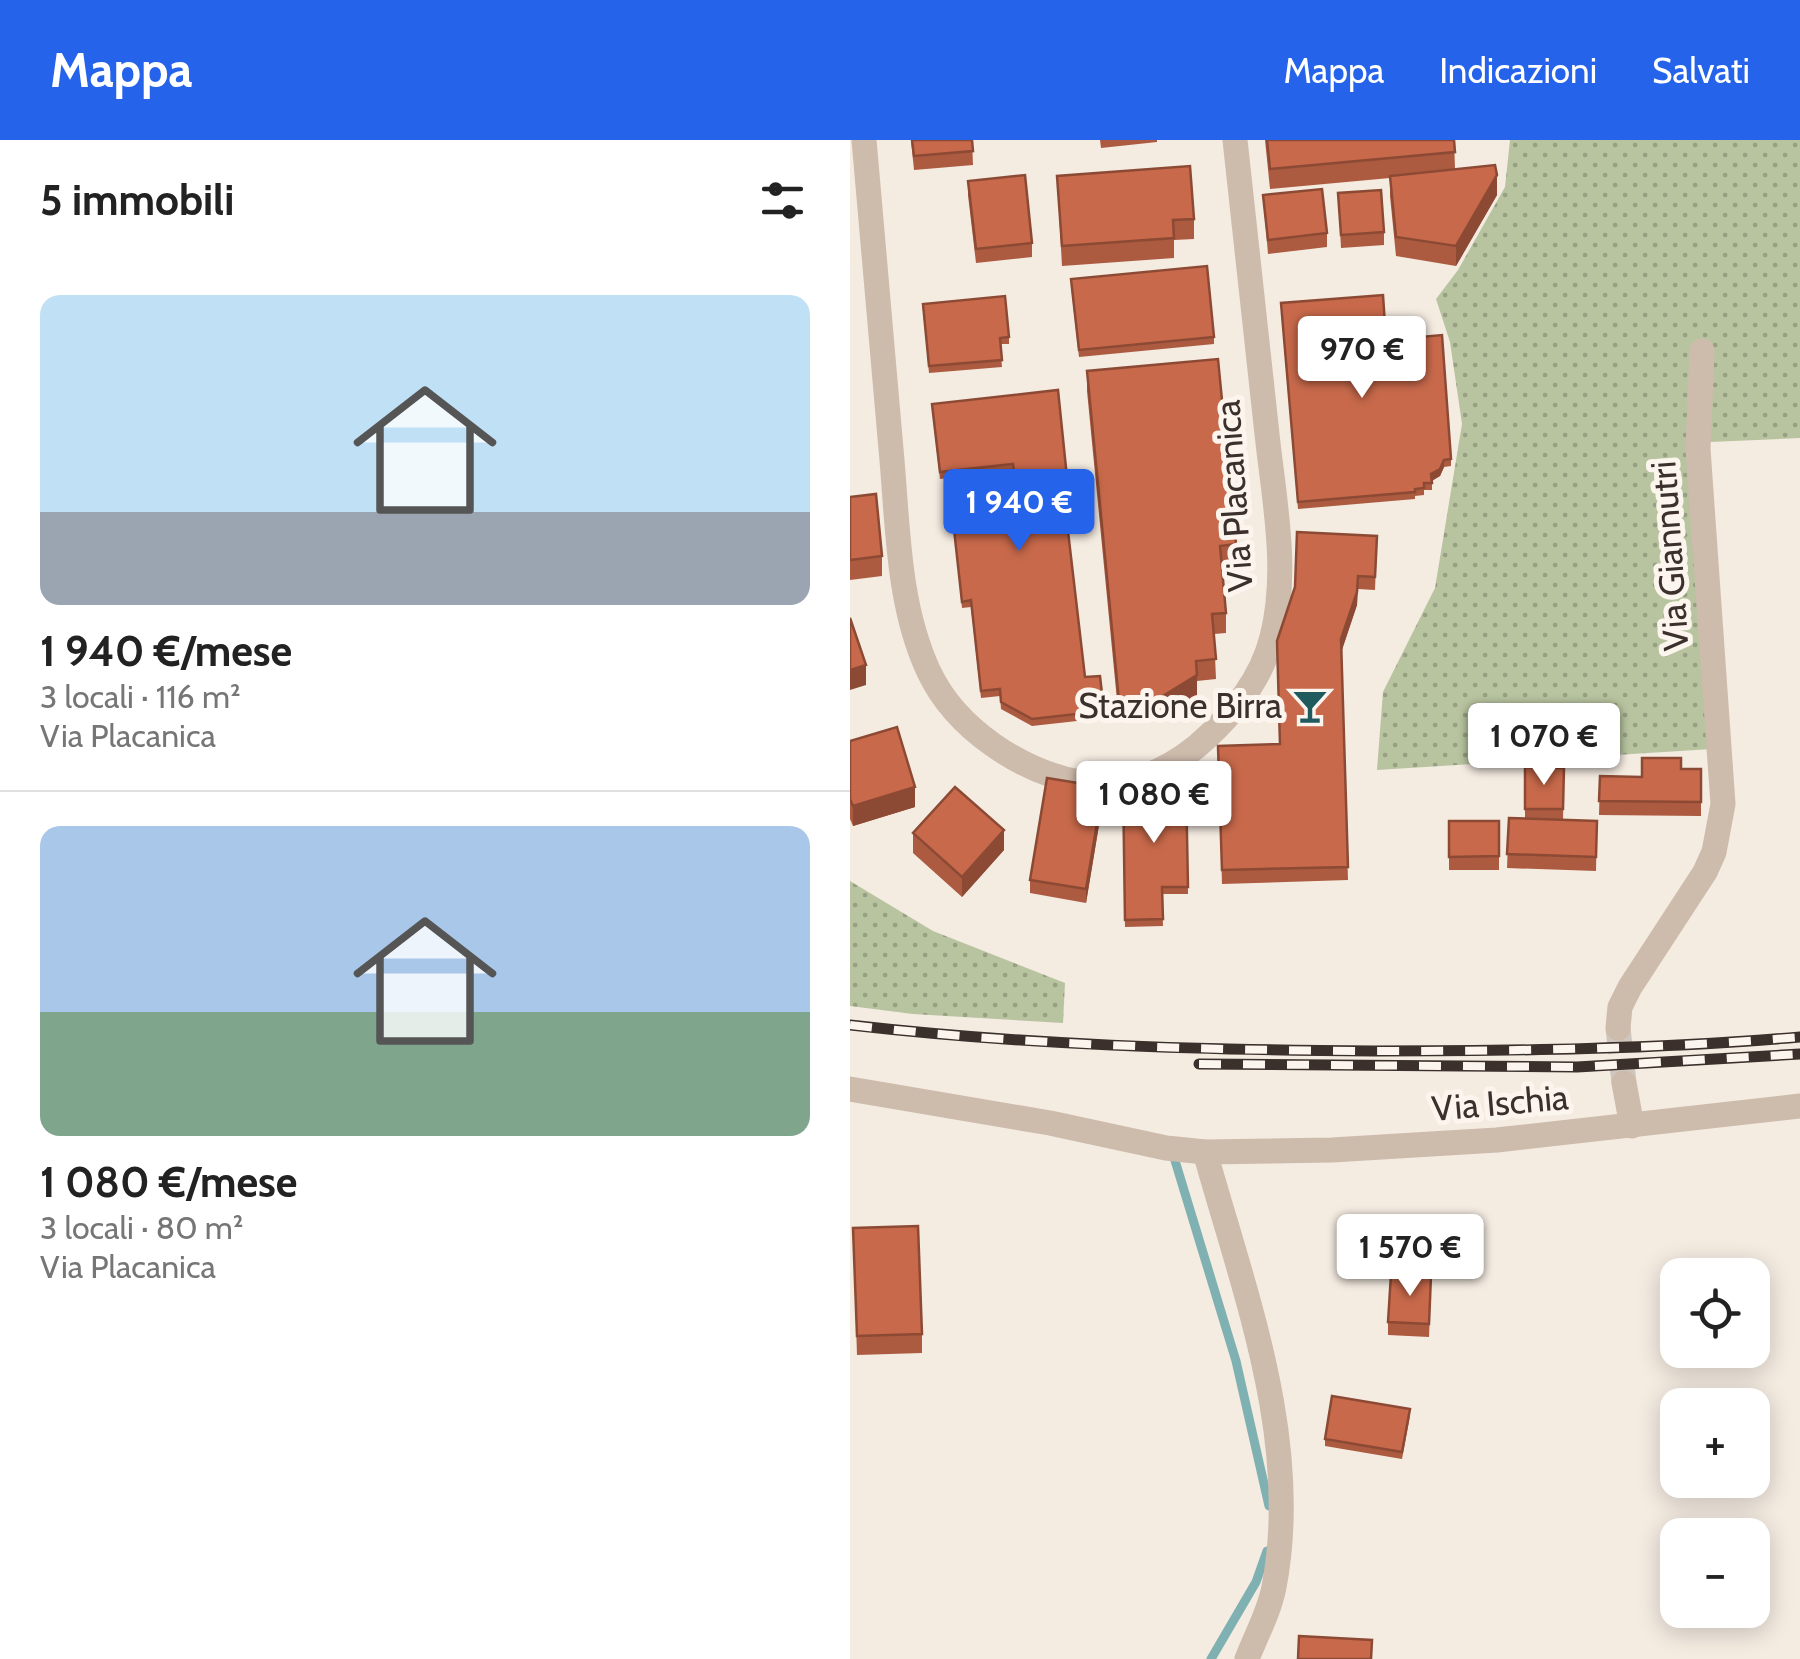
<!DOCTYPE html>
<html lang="it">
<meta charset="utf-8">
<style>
:root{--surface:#fff;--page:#f2f2f2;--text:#222;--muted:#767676;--line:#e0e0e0;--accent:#2563eb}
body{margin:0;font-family:Cabin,sans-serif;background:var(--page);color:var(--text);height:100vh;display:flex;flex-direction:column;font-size:38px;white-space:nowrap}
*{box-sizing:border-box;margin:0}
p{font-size:32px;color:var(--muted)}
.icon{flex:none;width:55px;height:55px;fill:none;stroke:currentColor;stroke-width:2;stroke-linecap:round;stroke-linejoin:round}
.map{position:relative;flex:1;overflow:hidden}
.sheet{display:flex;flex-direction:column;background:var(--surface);width:850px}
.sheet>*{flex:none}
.tools{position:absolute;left:810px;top:1118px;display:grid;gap:20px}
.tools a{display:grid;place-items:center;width:110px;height:110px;border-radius:20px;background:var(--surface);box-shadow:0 5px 25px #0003;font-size:50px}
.price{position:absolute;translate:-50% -85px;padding:0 22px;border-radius:10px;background:#fff;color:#222;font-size:32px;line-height:65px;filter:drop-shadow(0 2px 5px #0008)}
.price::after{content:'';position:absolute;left:50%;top:60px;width:30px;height:22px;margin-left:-15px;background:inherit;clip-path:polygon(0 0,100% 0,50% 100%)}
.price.on{background:var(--accent);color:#fff}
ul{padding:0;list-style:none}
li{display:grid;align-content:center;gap:20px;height:530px;padding:0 40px}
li+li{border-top:2px solid var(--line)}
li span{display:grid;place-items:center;height:310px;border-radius:20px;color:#555}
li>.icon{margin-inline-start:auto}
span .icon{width:180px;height:180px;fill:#fffc;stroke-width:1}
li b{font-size:42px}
h2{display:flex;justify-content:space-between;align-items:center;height:120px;padding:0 40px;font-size:42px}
header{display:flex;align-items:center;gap:60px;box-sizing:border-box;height:140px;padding:0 50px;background:var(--accent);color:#fff}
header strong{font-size:48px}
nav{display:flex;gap:55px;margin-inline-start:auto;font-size:35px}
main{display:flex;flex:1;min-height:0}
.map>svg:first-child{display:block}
.grass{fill:url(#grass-dots)}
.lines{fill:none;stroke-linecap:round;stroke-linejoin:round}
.stream{stroke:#7fb0b2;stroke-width:9}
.street-tunnel{stroke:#cfc6bd;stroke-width:25;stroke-dasharray:25 12;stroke-linecap:butt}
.street{stroke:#cdbbac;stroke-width:25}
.rail-casing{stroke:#3b302b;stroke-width:11}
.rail{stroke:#fbf5ee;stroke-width:8;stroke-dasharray:22;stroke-linecap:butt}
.wall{fill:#ac5a40}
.shaded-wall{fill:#8c4a34}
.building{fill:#c8694b;stroke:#8c4a34;stroke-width:2.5}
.labels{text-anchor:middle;stroke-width:10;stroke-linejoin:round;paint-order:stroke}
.street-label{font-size:35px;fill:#3b302b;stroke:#fbf5ee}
.poi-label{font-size:35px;fill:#3b302b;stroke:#fbf5ee;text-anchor:end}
</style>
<header>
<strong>Mappa</strong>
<nav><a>Mappa</a><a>Indicazioni</a><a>Salvati</a></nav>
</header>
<main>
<section class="sheet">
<h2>5 immobili<svg class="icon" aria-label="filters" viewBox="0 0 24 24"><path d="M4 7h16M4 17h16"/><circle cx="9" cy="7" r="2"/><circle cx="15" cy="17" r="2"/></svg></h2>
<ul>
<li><span style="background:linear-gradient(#bfe0f5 70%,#9aa5b1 0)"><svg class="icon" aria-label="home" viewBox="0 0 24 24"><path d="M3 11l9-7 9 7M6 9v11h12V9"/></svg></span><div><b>1 940 €/mese</b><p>3 locali · 116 m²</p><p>Via Placanica</p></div></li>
<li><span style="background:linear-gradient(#a9c7e8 60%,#7fa58c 0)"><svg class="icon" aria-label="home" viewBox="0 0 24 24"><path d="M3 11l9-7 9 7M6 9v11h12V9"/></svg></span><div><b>1 080 €/mese</b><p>3 locali · 80 m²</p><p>Via Placanica</p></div></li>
</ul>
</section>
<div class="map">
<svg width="950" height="1519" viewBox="0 0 950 1519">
<defs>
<pattern id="grass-dots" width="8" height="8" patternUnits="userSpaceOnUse" patternTransform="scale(2.5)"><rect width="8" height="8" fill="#b8c4a0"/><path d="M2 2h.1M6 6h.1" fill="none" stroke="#97a083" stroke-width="1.8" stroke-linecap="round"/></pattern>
</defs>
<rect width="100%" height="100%" fill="#f4ebe1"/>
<!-- grass -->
<g class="grass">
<polygon points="660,0 950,0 950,298 837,303 862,609 527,630 533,552 585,448 612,284 600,202 586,159 608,130 655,47"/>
<polygon points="0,741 83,791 215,843 213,883 63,874 0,866"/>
</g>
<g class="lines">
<!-- stream -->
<g class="stream">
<polyline points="323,1014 386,1221 419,1366"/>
<polyline points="361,1519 406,1442 417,1411"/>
</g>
<!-- street-tunnel -->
<polyline class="street-tunnel" points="768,888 774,943"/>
<!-- street -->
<g class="street">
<path d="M14,0C23,103 32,206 41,309C48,383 47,464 79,532C106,589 172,633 234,643C275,649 315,632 346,607C380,578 411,541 422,497C439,431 424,360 417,294C406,196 396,98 385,0"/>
<polyline points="768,888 770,867 780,847 855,732 864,712 873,664 848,309 852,211"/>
<polyline points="774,943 782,986"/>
<polyline points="0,949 200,983 316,1008 355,1012 482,1010 647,1000 950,966"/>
<path d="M355,1012C394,1152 452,1300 424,1447C419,1473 406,1495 397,1519"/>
</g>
<defs>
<g id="rail">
<path d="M0,885C175,905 348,910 524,911C667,911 808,909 950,897"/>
<polyline points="349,924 727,927 950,914"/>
</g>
</defs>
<!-- rail casing -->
<use href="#rail" class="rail-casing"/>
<!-- rail -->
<use href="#rail" class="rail"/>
</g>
<!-- wall -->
<g class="wall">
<polygon points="61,0 122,0 123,25 64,30"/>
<polygon points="250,0 307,0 307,2 251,8"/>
<polygon points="415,0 604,0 605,29 647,55 606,126 546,116 540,56 540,38 420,49"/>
<polygon points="207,36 344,79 344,99 324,100 324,118 212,126"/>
<polygon points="118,41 182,103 182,117 126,123 118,55"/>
<polygon points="488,53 534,92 534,105 491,108"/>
<polygon points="413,55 477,93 477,107 418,114"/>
<polygon points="221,146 364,197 364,204 229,217"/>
<polygon points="431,170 536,200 601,319 601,326 594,327 590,336 582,341 582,350 574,350 574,355 565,356 565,359 448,369"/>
<polygon points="73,171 159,197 159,204 150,204 152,227 79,233"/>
<polygon points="237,231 386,404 386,424 372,426 376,473 376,493 364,494 366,539 347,541 347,555 311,577 269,581 237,251"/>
<polygon points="82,270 219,357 219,364 215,364 235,537 254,571 254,578 182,586 151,569 150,556 131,558 121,467 112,468 101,362 166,355 163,331 90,339"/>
<polygon points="0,357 32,416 32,436 0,440"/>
<polygon points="527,396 525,450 508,449 507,465 491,512 498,740 372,744 368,606 429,604"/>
<polygon points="0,601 65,667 3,686 0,679"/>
<polygon points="675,627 714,628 713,680 747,681 746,731 657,728 659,678 675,678"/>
<polygon points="831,629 851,629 851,676 749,675 750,636 792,637"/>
<polygon points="336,642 338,754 312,754 313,786 275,787 273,643"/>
<polygon points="253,661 236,763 180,753 180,740"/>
<rect x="599" y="681" width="50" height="49"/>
<polygon points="63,693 154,710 112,757 63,713"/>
<polygon points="3,1088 72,1194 72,1213 7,1215"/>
<polygon points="581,1150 579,1197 538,1195 538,1182"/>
<polygon points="560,1276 552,1319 475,1306 475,1299"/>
</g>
<!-- shaded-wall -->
<g class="shaded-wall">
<polygon points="647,35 647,55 606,126 606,106"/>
<polygon points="594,320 594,327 590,336 581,341 581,334"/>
<polygon points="508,436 507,465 491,513 491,499"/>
<polygon points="16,525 16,545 0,550 0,530"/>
<polygon points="347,535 347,555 311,577 311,557"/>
<polygon points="65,647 65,667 3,686 3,666"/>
<polygon points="253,647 253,661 236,763 236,749"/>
<polygon points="154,690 154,710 112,757 112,737"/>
</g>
<!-- building -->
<g class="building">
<polygon points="62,0 122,0 123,11 64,16"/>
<polygon points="417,0 604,0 605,12 420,29"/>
<polygon points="645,25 647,35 606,106 546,97 540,36"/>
<polygon points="340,26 344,79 323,80 324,98 212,106 207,36"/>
<polygon points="175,35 182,103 126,109 118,41"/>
<polygon points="472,49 477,93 418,100 413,55"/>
<polygon points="531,50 534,92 491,95 488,53"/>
<polygon points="357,126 364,197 229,210 221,139"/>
<polygon points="533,155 536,200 592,195 601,319 594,320 590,329 581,334 582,343 574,343 574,348 565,349 565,352 448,362 431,163"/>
<polygon points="155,156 159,197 150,198 152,220 79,226 73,164"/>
<polygon points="368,219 386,404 370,406 376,473 362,474 366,519 346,521 347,535 311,557 269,561 237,231"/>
<polygon points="208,250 219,357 214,357 235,537 250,536 254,571 182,579 151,562 150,549 131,551 121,460 112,462 101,362 167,355 163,324 90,332 82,264"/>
<polygon points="26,354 32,416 0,420 0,357"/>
<polygon points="447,392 527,396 525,437 508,436 507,452 491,499 498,727 372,730 368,606 430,604 427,501 445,447"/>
<polygon points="0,478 16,525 0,530"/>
<polygon points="47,587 65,647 3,666 0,659 0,601"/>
<polygon points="792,618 831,618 831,629 851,629 851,662 749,661 750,636 792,637"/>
<polygon points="675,627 714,628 713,669 675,669"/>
<polygon points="197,638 253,647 236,749 180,740"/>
<polygon points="336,642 338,747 312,747 313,779 275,780 273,643"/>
<polygon points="105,647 154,690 112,737 63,693"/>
<polygon points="659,678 747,681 746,717 657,714"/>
<polygon points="599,681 649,681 649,716 599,717"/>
<polygon points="68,1086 72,1194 7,1196 3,1088"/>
<polygon points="541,1134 581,1136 579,1184 538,1182"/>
<polygon points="482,1256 560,1269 552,1312 475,1299"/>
<polygon points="449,1496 522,1500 521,1519 448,1519"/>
</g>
<!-- icons -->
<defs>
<symbol id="bar-bare" viewBox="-9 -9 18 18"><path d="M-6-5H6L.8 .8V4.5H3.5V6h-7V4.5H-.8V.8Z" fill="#1f5a5e" stroke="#fbf5ee" stroke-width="2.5" paint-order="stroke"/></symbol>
</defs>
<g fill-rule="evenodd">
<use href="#bar-bare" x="435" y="541" width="50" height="50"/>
</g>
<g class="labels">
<!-- street labels -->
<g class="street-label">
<text transform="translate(384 356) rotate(-94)" y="12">Via Placanica</text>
<text transform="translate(820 416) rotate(-94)" y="12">Via Giannutri</text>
<text transform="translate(650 963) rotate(-5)" y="12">Via Ischia</text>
</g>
<!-- poi labels -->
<g class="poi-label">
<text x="432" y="578">Stazione Birra</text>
</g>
</g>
</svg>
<div class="tools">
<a><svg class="icon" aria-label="locate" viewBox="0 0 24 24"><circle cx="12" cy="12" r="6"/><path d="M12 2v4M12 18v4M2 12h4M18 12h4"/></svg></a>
<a>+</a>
<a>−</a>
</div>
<b class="price" style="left:512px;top:261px">970 €</b>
<b class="price on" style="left:169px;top:414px">1 940 €</b>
<b class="price" style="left:694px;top:648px">1 070 €</b>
<b class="price" style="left:304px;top:706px">1 080 €</b>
<b class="price" style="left:560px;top:1159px">1 570 €</b>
</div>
</main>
